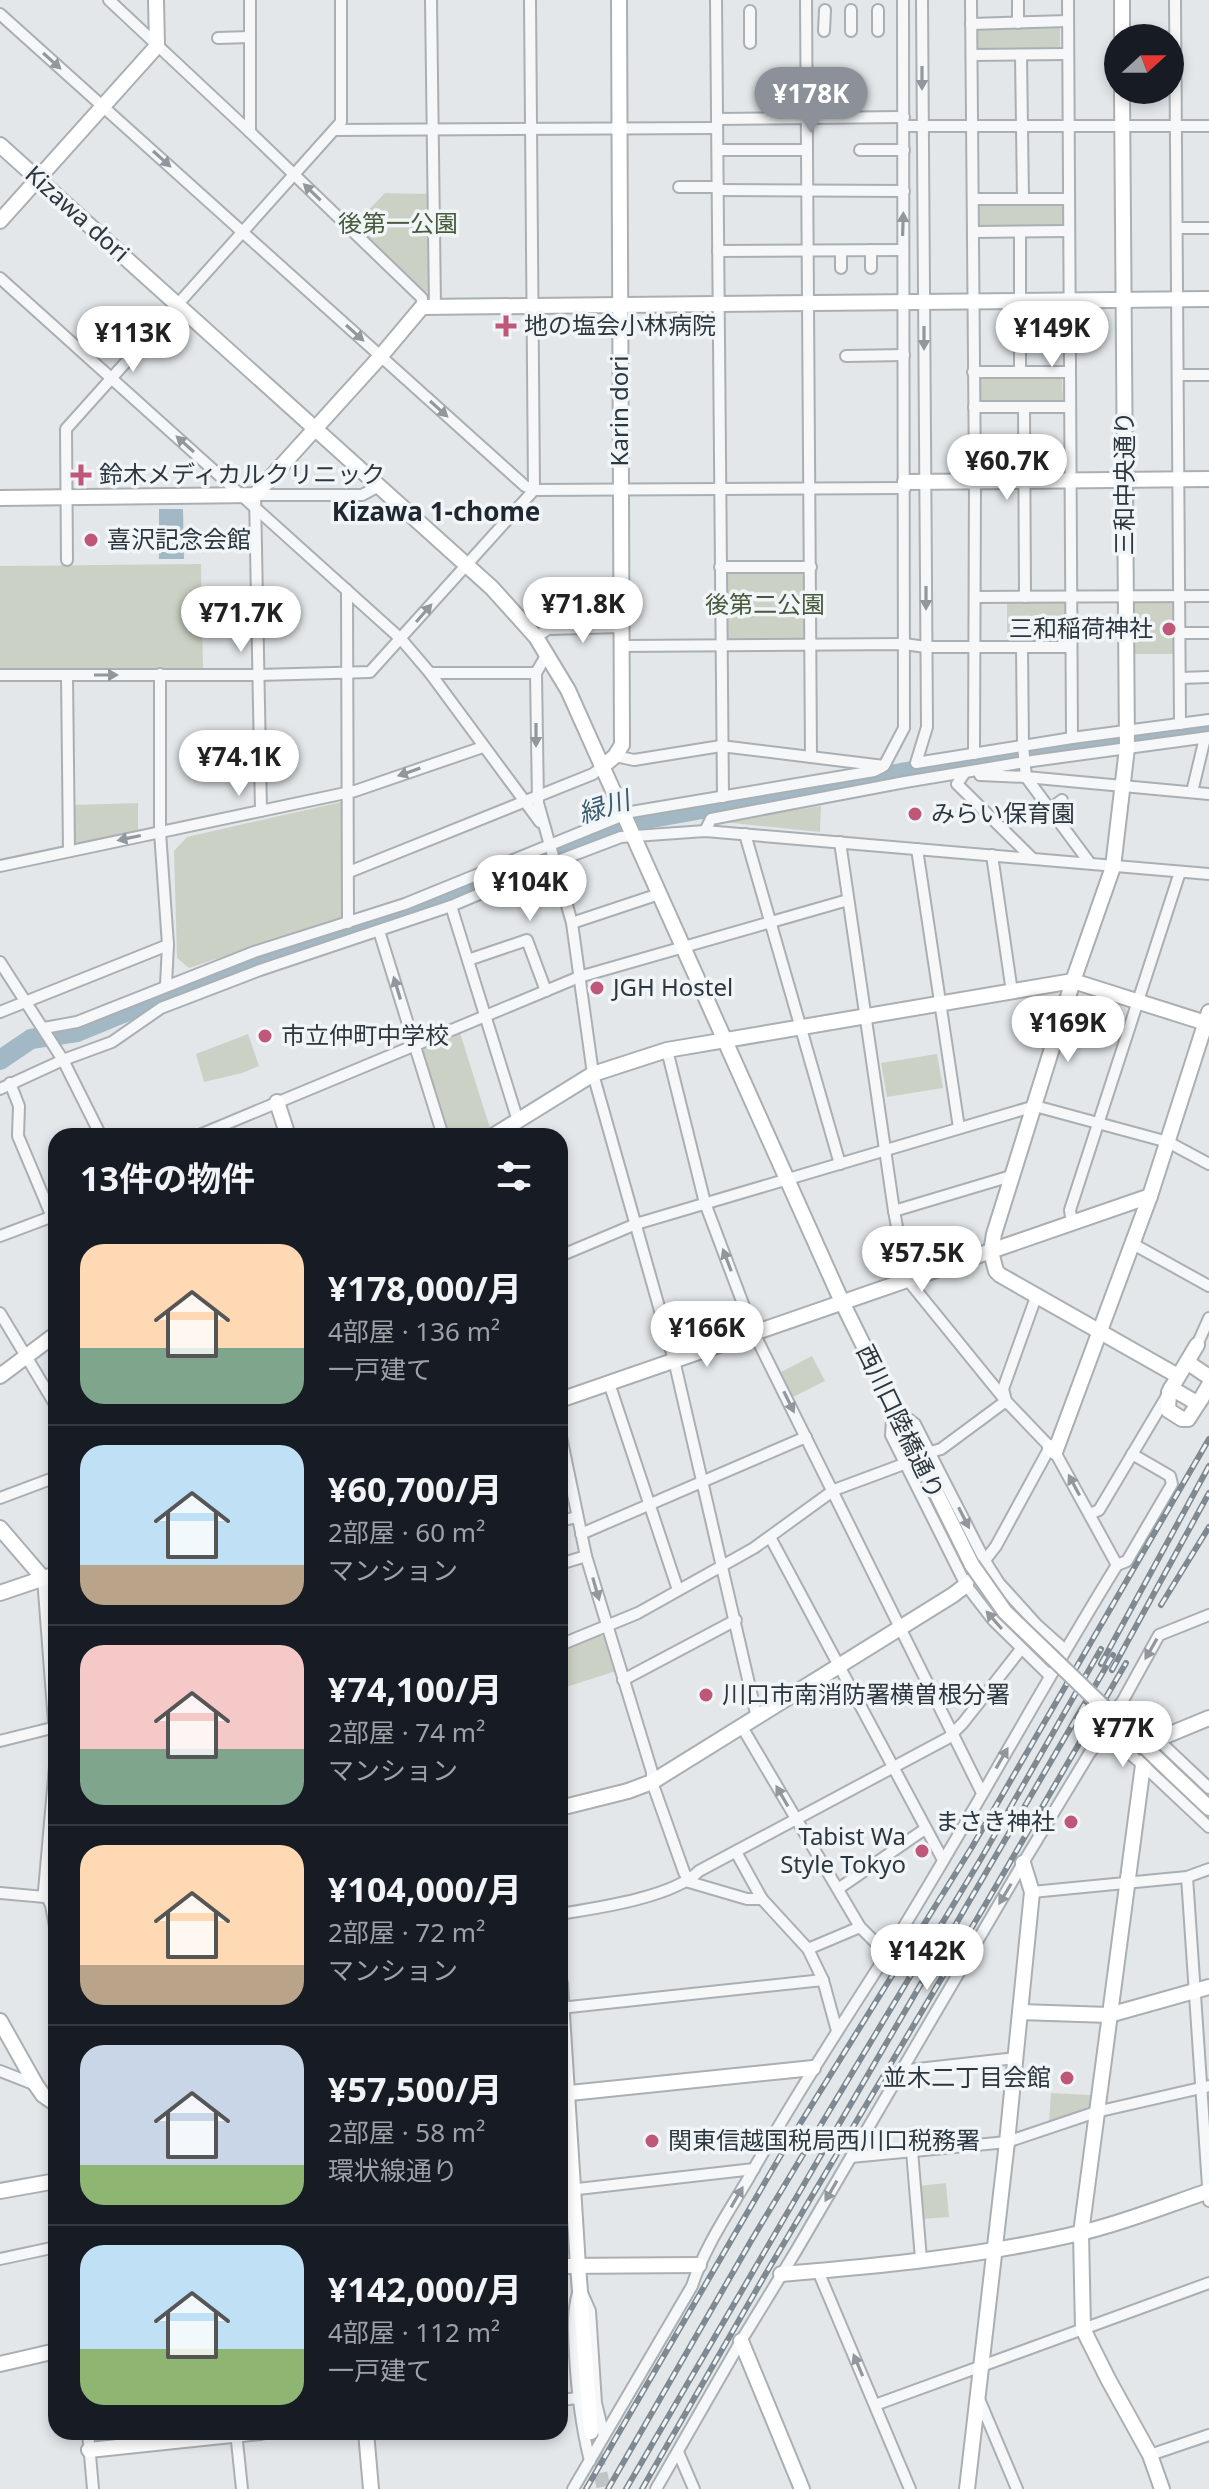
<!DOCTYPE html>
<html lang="ja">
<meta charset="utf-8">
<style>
:root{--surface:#171b24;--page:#20242c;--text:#f1f3f6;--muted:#9ea1a6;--line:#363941;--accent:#8c9099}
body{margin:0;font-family:"Noto Sans","Noto Sans JP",sans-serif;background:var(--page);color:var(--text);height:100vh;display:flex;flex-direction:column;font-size:30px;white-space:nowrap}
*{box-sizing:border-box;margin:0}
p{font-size:26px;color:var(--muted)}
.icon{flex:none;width:44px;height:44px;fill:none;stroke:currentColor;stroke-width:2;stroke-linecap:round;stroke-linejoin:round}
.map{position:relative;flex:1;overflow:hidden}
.details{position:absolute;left:48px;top:1128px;width:520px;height:1312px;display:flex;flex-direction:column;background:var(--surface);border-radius:24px;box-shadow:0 4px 12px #0003}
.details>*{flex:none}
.needle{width:52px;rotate:69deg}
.tools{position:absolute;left:1104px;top:24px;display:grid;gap:16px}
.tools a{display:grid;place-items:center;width:80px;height:80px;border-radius:50%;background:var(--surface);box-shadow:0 4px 12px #0003;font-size:40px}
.price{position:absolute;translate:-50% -68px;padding:0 18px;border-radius:28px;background:#fff;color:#222;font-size:26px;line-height:52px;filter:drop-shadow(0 2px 4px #0008)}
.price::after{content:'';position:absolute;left:50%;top:48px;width:24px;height:18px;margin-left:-12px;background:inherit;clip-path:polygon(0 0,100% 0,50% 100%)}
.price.active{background:var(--accent);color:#fff}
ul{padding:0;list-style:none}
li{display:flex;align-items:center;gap:24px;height:200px;padding:0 32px}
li+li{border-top:2px solid var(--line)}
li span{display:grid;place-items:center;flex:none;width:224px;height:160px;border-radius:24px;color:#555}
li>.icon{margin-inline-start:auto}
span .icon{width:96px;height:96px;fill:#fffc;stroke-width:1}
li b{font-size:34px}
h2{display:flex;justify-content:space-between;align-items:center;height:96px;padding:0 32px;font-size:34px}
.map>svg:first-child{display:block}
.green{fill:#cbd2c5}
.water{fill:#a2b9c5}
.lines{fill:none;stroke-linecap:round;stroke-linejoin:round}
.river{stroke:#a2b9c5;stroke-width:20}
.secondary-tunnel{stroke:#bfc4c7;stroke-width:14;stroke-dasharray:14 7;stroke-linecap:butt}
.street-casing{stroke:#a9afb3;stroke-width:14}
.secondary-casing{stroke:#a9afb3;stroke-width:18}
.street{stroke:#f5f7f8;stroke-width:10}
.secondary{stroke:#fff;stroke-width:14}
.rail-casing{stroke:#7e8991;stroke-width:6}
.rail{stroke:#f2f5f7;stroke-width:3;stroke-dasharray:9;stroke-linecap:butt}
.secondary-bridge-casing{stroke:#a9afb3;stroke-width:18;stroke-linecap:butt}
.secondary-bridge{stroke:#fff;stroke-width:14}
.oneway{fill:#91979c}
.poi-dot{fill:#bf5779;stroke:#f2f5f7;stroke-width:3}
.labels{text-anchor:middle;stroke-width:7;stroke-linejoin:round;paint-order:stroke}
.street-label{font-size:24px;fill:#2d3740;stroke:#f2f5f7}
.park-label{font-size:24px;fill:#475a3c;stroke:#f2f5f7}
.poi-label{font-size:24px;fill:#2d3740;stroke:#f2f5f7;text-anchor:start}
.neighbourhood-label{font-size:26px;font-weight:bold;fill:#1f2831;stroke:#f2f5f7}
.water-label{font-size:26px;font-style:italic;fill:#3b5c6f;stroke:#f2f5f7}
</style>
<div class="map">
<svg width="1209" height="2489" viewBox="0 0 1209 2489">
<rect width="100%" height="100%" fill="#e3e7e9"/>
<!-- green -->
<g class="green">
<polygon points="1057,26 1060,29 1060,50 979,52 977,50 977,30 979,27"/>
<polygon points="385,193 426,194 428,196 429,291 425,293 356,227 355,224"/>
<polygon points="1060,203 1063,206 1063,225 1060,227 978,226 979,206 982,204"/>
<polygon points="984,376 1058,376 1062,379 1063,400 1059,404 983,403 979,400 978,379"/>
<polygon points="201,564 203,668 0,670 0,566"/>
<polygon points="805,571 806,637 803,639 727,641 725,639 725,572"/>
<polygon points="1135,601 1175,602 1176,654 1135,654"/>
<polygon points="1007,602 1066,602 1066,643 1007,644"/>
<polygon points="341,802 343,917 189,968 177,958 174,851 187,837"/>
<polygon points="138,803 138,832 76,845 73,842 73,805"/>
<polygon points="821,806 820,832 723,822"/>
<polygon points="460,1033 490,1128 476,1136 449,1136 423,1051 426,1046"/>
<polygon points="248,1034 259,1066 242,1073 204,1082 196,1054"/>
<polygon points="937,1054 943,1088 887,1097 881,1063"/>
<polygon points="812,1356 825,1381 793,1397 781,1372"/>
<polygon points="601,1635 607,1640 616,1671 560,1689 560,1651"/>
<polygon points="1051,2093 1090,2095 1089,2108 1049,2121"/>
<polygon points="946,2183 949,2217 921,2219 918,2186"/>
</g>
<!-- water -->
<polygon class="water" points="159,509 183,509 184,559 159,559"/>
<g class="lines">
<!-- river -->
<polyline class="river" points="0,1060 31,1039 77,1032 189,986 435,902 613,828 641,820 901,773 1111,740 1209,729"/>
<!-- secondary-tunnel -->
<polyline class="secondary-tunnel" points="591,2432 604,2489"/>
<defs>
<g id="street">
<polyline points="109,0 250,132 422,298 422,307"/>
<polyline points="250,0 250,132"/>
<polyline points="431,0 435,307"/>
<polyline points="716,0 723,797"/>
<polyline points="806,0 811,757"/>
<polyline points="922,0 927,727 916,763 1072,738 1209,720"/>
<polyline points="971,0 975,481 974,754"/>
<polyline points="1018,0 1018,23"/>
<polyline points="1068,0 1072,738"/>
<polyline points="1175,0 1180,724"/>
<polyline points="0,14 525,486 534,490 905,488"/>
<polyline points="971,24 1068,21"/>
<polyline points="824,31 825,10"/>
<polyline points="851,31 851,10"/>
<polyline points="878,31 878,10"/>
<polyline points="218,38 250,37"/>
<polyline points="750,43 750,11"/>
<polyline points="972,55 1068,54"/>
<polyline points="1021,55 1023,199"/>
<polyline points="717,119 904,117"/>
<polyline points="904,126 1209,126"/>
<polyline points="335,130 717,128"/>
<polyline points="718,150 807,150"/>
<polyline points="860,150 904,150"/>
<polyline points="679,187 718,187"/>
<polyline points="718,190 904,191"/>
<polyline points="973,199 1069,199"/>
<polyline points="1177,228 1209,228"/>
<polyline points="973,232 1069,231"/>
<polyline points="1020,232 1020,372"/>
<polyline points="871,250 871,268"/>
<polyline points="718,251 903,250"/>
<polyline points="841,251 841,268"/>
<polyline points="0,278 401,639 430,673 540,822"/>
<polyline points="846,356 904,355"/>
<polyline points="973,372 1069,372"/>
<polyline points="1178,375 1209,375"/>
<polyline points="974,407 1069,407"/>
<polyline points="1024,407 1025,597"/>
<polyline points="67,560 66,429 341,122 341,0"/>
<polyline points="720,567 811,567"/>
<polyline points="347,590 348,923"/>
<polyline points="976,597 1209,596"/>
<polyline points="1180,633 1209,633"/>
<polyline points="536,637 548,629 621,627"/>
<polyline points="621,646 904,644 926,647 1071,647"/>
<polyline points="1022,647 1023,746 1026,777 1089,862"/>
<polyline points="547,654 536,673 538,803 572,923 593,1074 674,1360 757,1718"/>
<polyline points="430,673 536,673"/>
<polyline points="160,674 160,832 168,945 166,985"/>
<polyline points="0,675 258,675 370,672 534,490 530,0"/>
<polyline points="67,675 69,851"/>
<polyline points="1180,678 1209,677"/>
<polyline points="615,756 634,760 721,746 884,766 904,728 903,0"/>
<polyline points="964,774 957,784 1031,857"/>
<polyline points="980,775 1026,777 1209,794"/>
<polyline points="1192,792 1205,738"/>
<polyline points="1050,809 1062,800"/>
<polyline points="261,811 255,495 362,495 379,486"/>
<polyline points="705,831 711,819 905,782 1025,762 1209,737"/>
<polyline points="745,834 840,1164"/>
<polyline points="840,842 894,1211 907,1279 1006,1401 1050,1447 996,1546 966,1585"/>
<polyline points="917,849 959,1128"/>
<polyline points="992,855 1012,992"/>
<polyline points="0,866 355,791 483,747"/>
<polyline points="349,872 593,774 602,767"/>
<polyline points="451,906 518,1121"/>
<polyline points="572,923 659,894"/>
<polyline points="379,931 443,1136"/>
<polyline points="468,960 527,940 546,991"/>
<polyline points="0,962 63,1060 101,1136"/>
<polyline points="0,1012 168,945"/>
<polyline points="44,1028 77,1022 254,952 405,904 631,812 874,771 882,767"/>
<polyline points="667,1050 705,1203 754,1333 982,1793"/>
<polyline points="10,1083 19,1106 18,1136 52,1217"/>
<polyline points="0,1089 63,1060 112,1042 161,1008 260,970 451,906 555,862 621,837 705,831 1209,874"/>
<polyline points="197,1136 579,977 848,900"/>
<polyline points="894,1211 1011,1176"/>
<polyline points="1072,1224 1070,1210 1180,872"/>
<polyline points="0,1236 56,1215"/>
<polyline points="1133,1244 1209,1286"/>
<polyline points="560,1256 636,1224 1035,1106 1168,1142 1209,1164"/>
<polyline points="0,1313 56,1406"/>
<polyline points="1197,1345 1209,1318"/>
<polyline points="609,1383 678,1590"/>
<polyline points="893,1407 891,1435 966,1585 993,1620 1049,1675"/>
<polyline points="897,1410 915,1424 985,1561 999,1583 1037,1625 1064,1649"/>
<polyline points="560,1432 586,1556 652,1772 652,1782 684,1872 689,1882 747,1899 762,1899"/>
<polyline points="931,1452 941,1449 1006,1401 1003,1389 1036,1297"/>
<polyline points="0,1498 56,1477"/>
<polyline points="1090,1514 1099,1510 1168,1394"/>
<polyline points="560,1521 577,1517"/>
<polyline points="581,1534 806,1437"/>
<polyline points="770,1537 943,1860"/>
<polyline points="560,1564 586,1556"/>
<polyline points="1117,1565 1127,1561 1172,1484 1170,1476 1132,1454"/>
<polyline points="43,1578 56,1748"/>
<polyline points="560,1645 638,1613 754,1548 834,1490 904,1464"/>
<polyline points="623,1680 736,1620"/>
<polyline points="1120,1704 1209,1788"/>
<polyline points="742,1727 860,1927 887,1954"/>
<polyline points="1105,1733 1143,1765 1209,1827"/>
<polyline points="0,1741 56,1727"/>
<polyline points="56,1755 44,1891 51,1905 56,1932"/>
<polyline points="736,1852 762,1899 808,1949 823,1980 837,2031"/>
<polyline points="1187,1877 1209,2201"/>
<polyline points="838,1889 925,1829"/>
<polyline points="1032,1892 1187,1877 1209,1869"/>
<polyline points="0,1893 56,1898"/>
<path d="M560,1914C597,1908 674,1897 699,1871L948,1738L963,1723L1021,1649"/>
<polyline points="808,1949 860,1927"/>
<polyline points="560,2008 823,1980"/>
<polyline points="0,2071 36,2085"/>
<polyline points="900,2071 1016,2058"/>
<polyline points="912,2151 921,2259"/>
<polyline points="851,2157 1007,2142 1096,2112 1209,2086"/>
<polyline points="560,2191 754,2169"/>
<polyline points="0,2259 56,2247"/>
<polyline points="818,2271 910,2489"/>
<path d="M578,2293C572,2314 574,2333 575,2355C577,2391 581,2425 590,2461"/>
<polyline points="583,2295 590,2311 596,2403 604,2436"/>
<polyline points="979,2399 1017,2489"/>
<polyline points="560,2400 578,2398"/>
<polyline points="875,2405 1209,2283"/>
<polyline points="88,2432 93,2489"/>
<polyline points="236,2432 242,2489"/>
<polyline points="678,2452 694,2489"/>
<polyline points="1150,2455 1209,2435"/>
<path d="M573,2489L692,2286C704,2248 728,2213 748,2179C791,2103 838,2030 885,1957C966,1828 1037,1694 1117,1565L1055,1452"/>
<polyline points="656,2489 741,2341 796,2251 1023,1863 1089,1754 1105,1733 1159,1635 1209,1615"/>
</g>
<g id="secondary">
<polyline points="1122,0 1122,38"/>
<polyline points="1122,90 1127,748 1113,867 1073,981 994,1234 991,1252 996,1271 1000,1275 1178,1376"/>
<polyline points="0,145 492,588 536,637 568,690 842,1302 972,1565"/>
<polyline points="0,221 157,46 156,0"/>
<polyline points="905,482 1209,479"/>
<polyline points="0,498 255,495 380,357 422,307 1209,299"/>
<polyline points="602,767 615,756 622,745 619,0"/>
<polyline points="277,1102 288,1136"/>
<polyline points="493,1136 593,1074 667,1050 1073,981 1209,1024"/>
<polyline points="1197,1345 1169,1392 1168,1410 1182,1419 1188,1419 1201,1399"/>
<polyline points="1187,1362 1209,1377"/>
<polyline points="0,1376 56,1334"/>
<polyline points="1171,1388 1195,1402 1201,1399 1209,1385"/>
<polyline points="560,1400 1150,1196"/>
<polyline points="1050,1447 1055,1452 1150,1196 1209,1012"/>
<polyline points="0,1528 43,1578"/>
<polyline points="0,1593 56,1574"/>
<polyline points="1170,1771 1209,1808"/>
<polyline points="560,1808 628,1791 652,1782 953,1595 966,1585"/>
<polyline points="560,1983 578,2266 591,2432"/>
<polyline points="1020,2012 1109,2015 1209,1987"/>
<polyline points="0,2021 36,2085 43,2095 56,2104"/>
<polyline points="560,2094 813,2068"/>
<polyline points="0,2191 56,2181"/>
<polyline points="560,2266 699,2265"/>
<path d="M781,2274C880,2266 983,2256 1080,2233C1124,2223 1167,2205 1209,2191"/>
<polyline points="741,2341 802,2489"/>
<polyline points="0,2364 56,2351"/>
<polyline points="366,2432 371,2489"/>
<polyline points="89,2450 261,2432"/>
<polyline points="967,2489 1007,2142 1032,1892 1023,1863"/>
<polyline points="1162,2489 1150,2455 1108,2379 1083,2329 1081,2233 1143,1765 1158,1739 1209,1718"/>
</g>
</defs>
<!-- street casing -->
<use href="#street" class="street-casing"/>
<!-- secondary casing -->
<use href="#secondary" class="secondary-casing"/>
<!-- street -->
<use href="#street" class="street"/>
<!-- secondary -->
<use href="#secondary" class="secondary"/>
<defs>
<g id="rail">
<polyline points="1161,1605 1209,1527"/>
<polyline points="1101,1664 1209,1466"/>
<polyline points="1112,1670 1209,1493"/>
<polyline points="586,2489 785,2148 972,1847 1209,1439"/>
<polyline points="608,2489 751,2241 982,1857 1101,1649"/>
<polyline points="626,2489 1113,1655"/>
<polyline points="642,2489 765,2275 981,1912 1126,1663"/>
</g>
</defs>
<!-- rail casing -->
<use href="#rail" class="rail-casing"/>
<!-- rail -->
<use href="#rail" class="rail"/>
<defs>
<polyline id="secondary-bridge" points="972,1565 1005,1612 1170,1771"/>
</defs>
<!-- secondary-bridge casing -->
<use href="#secondary-bridge" class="secondary-bridge-casing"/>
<!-- secondary-bridge -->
<use href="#secondary-bridge" class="secondary-bridge"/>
</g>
<!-- one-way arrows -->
<defs><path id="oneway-solid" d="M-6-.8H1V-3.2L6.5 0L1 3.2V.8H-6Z" transform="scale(2)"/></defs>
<g class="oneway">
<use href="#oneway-solid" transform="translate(52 61) rotate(42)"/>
<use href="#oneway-solid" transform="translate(922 78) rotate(90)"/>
<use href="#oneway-solid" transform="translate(162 159) rotate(42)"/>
<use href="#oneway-solid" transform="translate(312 192) rotate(-136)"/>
<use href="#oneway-solid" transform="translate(903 224) rotate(-88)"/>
<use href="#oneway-solid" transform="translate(355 333) rotate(42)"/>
<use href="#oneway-solid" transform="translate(924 338) rotate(90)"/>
<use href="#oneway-solid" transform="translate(439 409) rotate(42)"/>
<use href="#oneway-solid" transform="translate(185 444) rotate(-138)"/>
<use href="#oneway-solid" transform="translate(926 598) rotate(90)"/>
<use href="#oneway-solid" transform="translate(424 613) rotate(-49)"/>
<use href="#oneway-solid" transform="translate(106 675)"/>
<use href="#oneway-solid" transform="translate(536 735) rotate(90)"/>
<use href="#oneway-solid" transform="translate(409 772) rotate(161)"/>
<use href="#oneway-solid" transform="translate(129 838) rotate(168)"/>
<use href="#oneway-solid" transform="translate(397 988) rotate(-107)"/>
<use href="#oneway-solid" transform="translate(727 1260) rotate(-111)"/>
<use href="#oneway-solid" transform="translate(789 1402) rotate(64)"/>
<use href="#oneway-solid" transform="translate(1074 1485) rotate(-118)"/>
<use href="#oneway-solid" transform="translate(964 1518) rotate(63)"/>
<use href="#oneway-solid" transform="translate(596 1589) rotate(74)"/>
<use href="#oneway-solid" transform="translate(994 1620) rotate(-131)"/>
<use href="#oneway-solid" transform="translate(1151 1649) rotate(120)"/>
<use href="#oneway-solid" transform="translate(1002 1758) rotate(-60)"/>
<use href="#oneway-solid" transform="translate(782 1796) rotate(-120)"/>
<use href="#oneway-solid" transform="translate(1005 1894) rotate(121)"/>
<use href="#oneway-solid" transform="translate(831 2191) rotate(120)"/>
<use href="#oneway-solid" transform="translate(737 2197) rotate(-60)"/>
<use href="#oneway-solid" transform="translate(858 2365) rotate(-113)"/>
</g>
<!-- markers -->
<g class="poi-dot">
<path d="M502 314h8v8h8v8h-8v8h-8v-8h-8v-8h8z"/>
<path d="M77 463h8v8h8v8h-8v8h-8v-8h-8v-8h8z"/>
<circle cx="91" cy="540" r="8"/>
<circle cx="1169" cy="629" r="8"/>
<circle cx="915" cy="814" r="8"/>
<circle cx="597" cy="988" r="8"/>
<circle cx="265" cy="1036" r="8"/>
<circle cx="706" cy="1695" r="8"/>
<circle cx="1071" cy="1822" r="8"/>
<circle cx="922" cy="1851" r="8"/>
<circle cx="1067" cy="2078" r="8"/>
<circle cx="652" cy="2141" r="8"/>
</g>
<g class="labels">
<!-- street labels -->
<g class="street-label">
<text transform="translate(77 214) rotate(42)" y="8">Kizawa dori</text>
<text transform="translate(620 411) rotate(-90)" y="8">Karin dori</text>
<text transform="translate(1125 483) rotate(-90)" y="8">三和中央通り</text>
<text transform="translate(900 1422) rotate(64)" y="8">西川口陸橋通り</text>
</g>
<!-- park labels -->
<g class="park-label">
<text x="398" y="232">後第一公園</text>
<text x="765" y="613">後第二公園</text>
</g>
<!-- poi labels -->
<g class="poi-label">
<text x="524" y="334">地の塩会小林病院</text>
<text x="99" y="483">鈴木メディカルクリニック</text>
<text x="107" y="548">喜沢記念会館</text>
<text x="1153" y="637" text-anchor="end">三和稲荷神社</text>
<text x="931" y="822">みらい保育園</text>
<text x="613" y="996">JGH Hostel</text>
<text x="281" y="1044">市立仲町中学校</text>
<text x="722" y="1703">川口市南消防署横曽根分署</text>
<text x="1055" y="1830" text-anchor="end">まさき神社</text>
<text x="906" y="1845" text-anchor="end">Tabist Wa<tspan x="906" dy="28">Style Tokyo</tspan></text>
<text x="1051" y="2086" text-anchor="end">並木二丁目会館</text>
<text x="668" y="2149">関東信越国税局西川口税務署</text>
</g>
<!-- neighbourhood labels -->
<g class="neighbourhood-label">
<text x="436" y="521">Kizawa 1-chome</text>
</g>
<!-- water labels -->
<g class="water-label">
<text transform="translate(604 807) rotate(-17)" y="9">緑川</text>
</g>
</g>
</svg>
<div class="tools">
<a><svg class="needle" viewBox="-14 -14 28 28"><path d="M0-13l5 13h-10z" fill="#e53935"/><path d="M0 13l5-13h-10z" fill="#9ea1a6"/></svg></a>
</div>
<b class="price active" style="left:811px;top:135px">¥178K</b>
<b class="price" style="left:1052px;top:369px">¥149K</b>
<b class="price" style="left:133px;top:374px">¥113K</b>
<b class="price" style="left:1007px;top:502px">¥60.7K</b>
<b class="price" style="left:583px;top:645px">¥71.8K</b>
<b class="price" style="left:241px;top:654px">¥71.7K</b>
<b class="price" style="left:239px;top:798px">¥74.1K</b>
<b class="price" style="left:530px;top:923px">¥104K</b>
<b class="price" style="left:1068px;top:1064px">¥169K</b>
<b class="price" style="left:922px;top:1294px">¥57.5K</b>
<b class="price" style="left:707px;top:1369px">¥166K</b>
<b class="price" style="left:1123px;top:1769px">¥77K</b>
<b class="price" style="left:927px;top:1992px">¥142K</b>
<section class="details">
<h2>13件の物件<svg class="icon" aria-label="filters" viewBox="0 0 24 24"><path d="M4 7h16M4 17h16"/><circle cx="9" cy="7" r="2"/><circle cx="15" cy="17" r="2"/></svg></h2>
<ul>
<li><span style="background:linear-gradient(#ffd9b3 65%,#7fa58c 0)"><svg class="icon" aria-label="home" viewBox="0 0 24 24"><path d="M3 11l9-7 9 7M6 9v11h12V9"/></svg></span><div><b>¥178,000/月</b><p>4部屋 · 136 m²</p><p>一戸建て</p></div></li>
<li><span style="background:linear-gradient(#bfe0f5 75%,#b9a48a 0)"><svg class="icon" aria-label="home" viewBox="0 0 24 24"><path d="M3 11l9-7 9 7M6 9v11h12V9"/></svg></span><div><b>¥60,700/月</b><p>2部屋 · 60 m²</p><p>マンション</p></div></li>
<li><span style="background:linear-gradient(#f6c9c9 65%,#7fa58c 0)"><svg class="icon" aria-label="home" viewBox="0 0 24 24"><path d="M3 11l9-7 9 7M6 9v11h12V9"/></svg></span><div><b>¥74,100/月</b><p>2部屋 · 74 m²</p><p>マンション</p></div></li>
<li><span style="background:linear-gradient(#ffd9b3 75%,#b9a48a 0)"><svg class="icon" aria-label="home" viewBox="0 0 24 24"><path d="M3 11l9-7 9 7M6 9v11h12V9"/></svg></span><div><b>¥104,000/月</b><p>2部屋 · 72 m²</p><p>マンション</p></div></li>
<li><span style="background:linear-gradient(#c9d6e8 75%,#8fb573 0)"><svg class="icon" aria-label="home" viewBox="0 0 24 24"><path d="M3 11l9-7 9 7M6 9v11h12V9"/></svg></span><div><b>¥57,500/月</b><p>2部屋 · 58 m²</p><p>環状線通り</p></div></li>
<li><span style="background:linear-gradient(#bfe0f5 65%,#8fb573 0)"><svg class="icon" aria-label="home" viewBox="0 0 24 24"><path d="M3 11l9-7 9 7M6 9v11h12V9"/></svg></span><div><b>¥142,000/月</b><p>4部屋 · 112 m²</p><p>一戸建て</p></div></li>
</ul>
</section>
</div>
